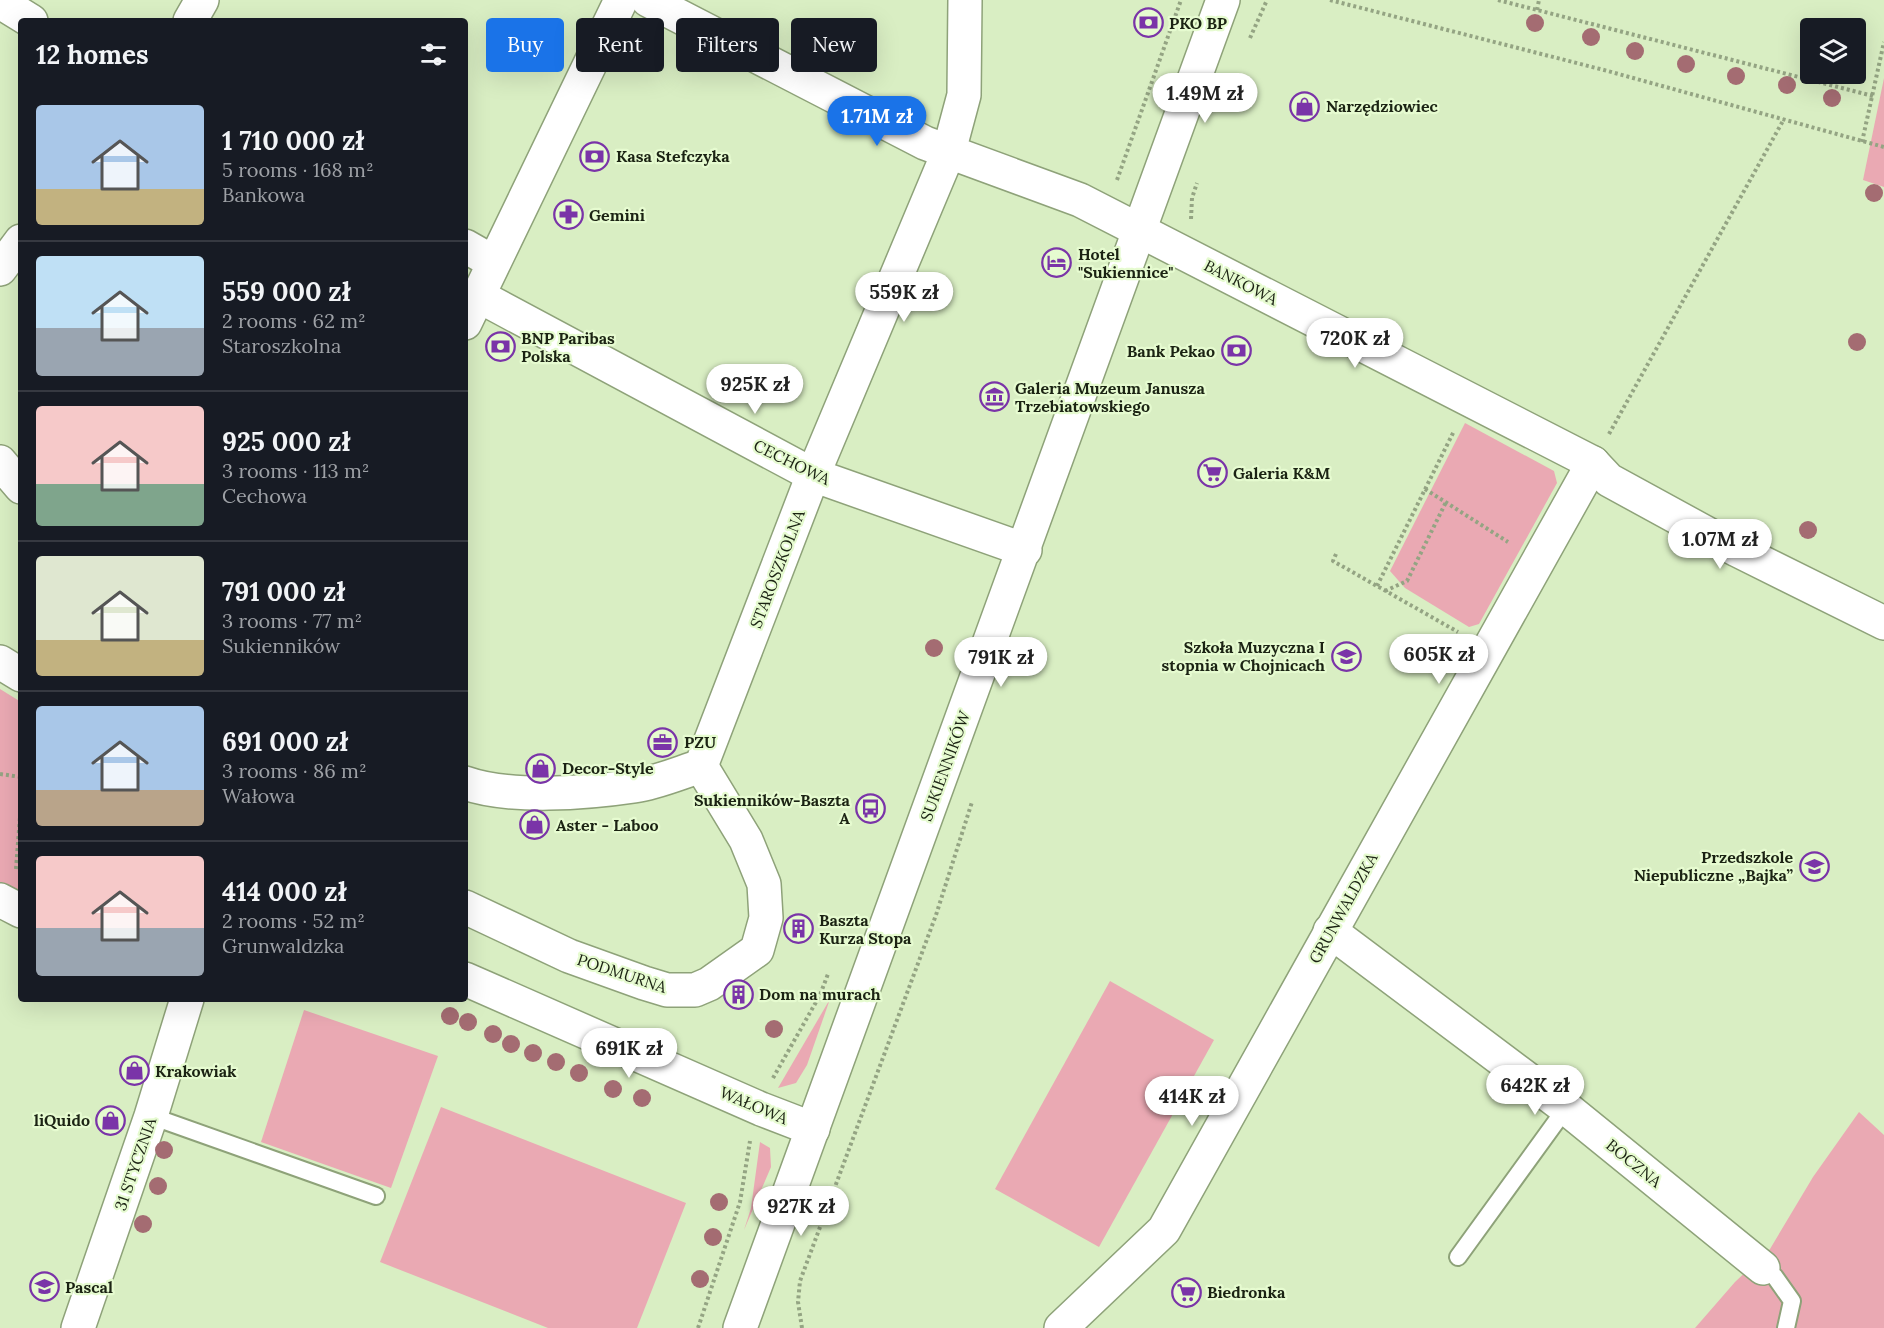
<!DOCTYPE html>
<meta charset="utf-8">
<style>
:root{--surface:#171b24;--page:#242831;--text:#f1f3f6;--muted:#9ea1a6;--line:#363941;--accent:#1a73e8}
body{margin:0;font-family:Lora,serif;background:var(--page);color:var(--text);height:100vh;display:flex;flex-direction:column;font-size:22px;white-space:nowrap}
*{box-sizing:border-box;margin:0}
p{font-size:20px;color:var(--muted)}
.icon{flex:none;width:33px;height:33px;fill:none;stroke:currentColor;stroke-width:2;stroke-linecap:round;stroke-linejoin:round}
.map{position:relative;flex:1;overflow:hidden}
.panel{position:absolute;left:18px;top:18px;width:450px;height:984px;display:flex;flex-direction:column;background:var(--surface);border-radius:6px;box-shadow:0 6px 24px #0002}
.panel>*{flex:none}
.banner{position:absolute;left:486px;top:18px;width:570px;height:54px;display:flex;gap:12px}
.buttons{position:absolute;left:1800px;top:18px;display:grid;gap:12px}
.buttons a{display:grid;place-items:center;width:66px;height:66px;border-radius:6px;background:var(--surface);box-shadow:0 6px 24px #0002;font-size:30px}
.price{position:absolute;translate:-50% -51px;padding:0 14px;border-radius:21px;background:#fff;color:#222;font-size:20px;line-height:39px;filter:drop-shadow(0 2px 3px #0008)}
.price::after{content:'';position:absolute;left:50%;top:36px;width:18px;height:14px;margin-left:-9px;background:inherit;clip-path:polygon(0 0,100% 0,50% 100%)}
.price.active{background:var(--accent);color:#fff}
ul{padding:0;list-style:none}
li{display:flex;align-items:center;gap:18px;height:150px;padding:0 18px}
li+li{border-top:2px solid var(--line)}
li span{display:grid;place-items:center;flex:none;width:168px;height:120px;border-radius:6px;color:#555}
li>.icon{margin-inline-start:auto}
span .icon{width:72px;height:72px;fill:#fffc;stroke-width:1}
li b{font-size:26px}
h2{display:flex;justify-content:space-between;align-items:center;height:72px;padding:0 18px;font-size:26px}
.chip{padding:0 21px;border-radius:6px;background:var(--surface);box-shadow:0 6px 24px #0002;font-size:21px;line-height:54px}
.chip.active{background:var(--accent);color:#fff}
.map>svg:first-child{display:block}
.green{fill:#eaa9b3}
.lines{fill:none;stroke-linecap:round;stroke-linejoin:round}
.lane-casing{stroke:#8ea279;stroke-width:20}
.street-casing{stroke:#8ea279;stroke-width:36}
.secondary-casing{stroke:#8ea279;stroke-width:36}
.path{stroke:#94a483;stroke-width:4;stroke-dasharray:3 3;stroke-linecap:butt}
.lane{stroke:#fff;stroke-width:16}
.street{stroke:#fff;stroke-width:33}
.secondary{stroke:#fff;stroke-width:33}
.tree{fill:#a46c72}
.labels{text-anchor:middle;stroke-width:4.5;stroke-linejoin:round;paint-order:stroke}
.poi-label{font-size:16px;font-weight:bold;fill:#1b2313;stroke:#e6fbd0;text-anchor:start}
.street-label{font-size:16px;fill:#1b2313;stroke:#e6fbd0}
</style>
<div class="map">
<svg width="1884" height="1328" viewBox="0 0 1884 1328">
<rect width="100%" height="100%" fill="#d9eec3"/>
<!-- green -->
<g class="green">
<polygon points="1884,78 1884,187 1863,180"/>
<polygon points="1465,423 1554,471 1557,483 1479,624 1469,627 1405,588 1390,571"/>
<polygon points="0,689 21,702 21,902 0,891"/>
<polygon points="1110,981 1214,1040 1099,1247 995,1189"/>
<polygon points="830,999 807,1065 796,1083 778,1088"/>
<polygon points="304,1010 438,1056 391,1188 261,1142"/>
<polygon points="441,1107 686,1203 637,1328 548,1328 380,1262"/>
<polygon points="1859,1112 1884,1135 1884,1328 1695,1328 1735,1282 1770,1249 1813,1177"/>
<polygon points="760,1142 770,1148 771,1167 744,1230 751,1208"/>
</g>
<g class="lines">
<defs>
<g id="lane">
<polyline points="151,1116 376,1196"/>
<polyline points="1458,1257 1566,1108"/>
<polyline points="1763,1268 1775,1277 1792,1301 1786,1328"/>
</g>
<g id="street">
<polyline points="648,0 925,143 1080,200 1593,463 1609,480 1737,550 1884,623"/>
<polyline points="0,2 31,21"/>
<polyline points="190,21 202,0"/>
<polyline points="465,246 493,262"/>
<polyline points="0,269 21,241"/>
<polyline points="477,295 813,475 1025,550"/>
<polyline points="465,323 621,0"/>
<polyline points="0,462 21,487"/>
<polyline points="0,662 21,675"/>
<path d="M465,783C510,799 587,793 634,786C656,783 679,773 701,766L813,475L949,151L964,95L965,0"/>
<polyline points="0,900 21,911"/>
<polyline points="465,907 569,956 644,983 667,990 695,990 709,984 757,950 766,918 764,884 746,840 701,766"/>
<polyline points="1330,931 1566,1108 1763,1268"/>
<polyline points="465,979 761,1109 813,1129"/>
<polyline points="78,1328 151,1116 187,999"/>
<polyline points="1061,1328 1164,1230 1593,463"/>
</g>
<polyline id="secondary" points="740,1328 1223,0"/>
</defs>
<!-- lane casing -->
<use href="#lane" class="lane-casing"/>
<!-- street casing -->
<use href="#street" class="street-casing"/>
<!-- secondary casing -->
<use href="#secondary" class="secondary-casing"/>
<!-- path -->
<g class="path">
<polyline points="1330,0 1604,70 1884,147"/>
<polyline points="1498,0 1873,96"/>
<polyline points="1537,10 1539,0"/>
<polyline points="1250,38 1267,0"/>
<polyline points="1862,142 1884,42"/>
<polyline points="1117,180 1181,0"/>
<polyline points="1191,219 1192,198 1197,183"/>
<polyline points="1609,434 1784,119"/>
<polyline points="1425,489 1508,542"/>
<polyline points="1336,554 1333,561 1458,632"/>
<polyline points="1377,586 1454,431"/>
<polyline points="1385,591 1407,581 1446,502"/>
<polyline points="0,774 21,777"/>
<polyline points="16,869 21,804"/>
<polyline points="773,1078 820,995 828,974"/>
<polyline points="698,1328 740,1202 750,1141"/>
<polyline points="802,1328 798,1302 800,1281 936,915 972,802"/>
</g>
<!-- lane -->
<use href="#lane" class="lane"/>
<!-- street -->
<use href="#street" class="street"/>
<!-- secondary -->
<use href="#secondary" class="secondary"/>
</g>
<!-- trees -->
<g class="tree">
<circle cx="1535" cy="23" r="9"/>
<circle cx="1591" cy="37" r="9"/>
<circle cx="1635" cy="51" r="9"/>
<circle cx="1686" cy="64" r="9"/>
<circle cx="1736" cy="76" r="9"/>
<circle cx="1787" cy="85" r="9"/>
<circle cx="1832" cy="98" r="9"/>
<circle cx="1874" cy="193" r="9"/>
<circle cx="1857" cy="342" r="9"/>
<circle cx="1808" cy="530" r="9"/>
<circle cx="934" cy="648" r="9"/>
<circle cx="450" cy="1016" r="9"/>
<circle cx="468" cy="1022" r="9"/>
<circle cx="774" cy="1029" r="9"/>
<circle cx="493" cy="1034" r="9"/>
<circle cx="511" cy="1044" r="9"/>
<circle cx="533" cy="1053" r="9"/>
<circle cx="556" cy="1062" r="9"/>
<circle cx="579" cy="1073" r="9"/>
<circle cx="613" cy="1089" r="9"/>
<circle cx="642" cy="1098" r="9"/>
<circle cx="164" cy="1150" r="9"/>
<circle cx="158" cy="1186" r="9"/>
<circle cx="719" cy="1202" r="9"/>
<circle cx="143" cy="1224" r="9"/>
<circle cx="713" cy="1237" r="9"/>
<circle cx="700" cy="1279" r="9"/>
</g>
<!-- icons -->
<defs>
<symbol id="bank-ring" viewBox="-11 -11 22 22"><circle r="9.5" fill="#e6fbd0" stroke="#7a34a8" stroke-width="1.5"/><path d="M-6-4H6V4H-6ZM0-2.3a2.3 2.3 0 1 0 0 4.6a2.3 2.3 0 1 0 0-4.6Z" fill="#7a34a8"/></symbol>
<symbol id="shop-ring" viewBox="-11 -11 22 22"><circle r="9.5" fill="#e6fbd0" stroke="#7a34a8" stroke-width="1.5"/><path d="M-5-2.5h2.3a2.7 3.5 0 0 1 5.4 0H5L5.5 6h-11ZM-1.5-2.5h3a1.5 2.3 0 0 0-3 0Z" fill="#7a34a8"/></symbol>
<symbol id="pharmacy-ring" viewBox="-11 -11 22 22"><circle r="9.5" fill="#e6fbd0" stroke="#7a34a8" stroke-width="1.5"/><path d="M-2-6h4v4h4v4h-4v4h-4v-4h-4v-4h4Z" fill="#7a34a8"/></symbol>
<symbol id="hotel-ring" viewBox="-11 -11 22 22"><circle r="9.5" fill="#e6fbd0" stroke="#7a34a8" stroke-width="1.5"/><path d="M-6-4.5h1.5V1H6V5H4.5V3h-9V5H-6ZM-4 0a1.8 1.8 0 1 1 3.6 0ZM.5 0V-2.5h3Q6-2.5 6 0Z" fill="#7a34a8"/></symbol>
<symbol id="museum-ring" viewBox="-11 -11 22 22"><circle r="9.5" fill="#e6fbd0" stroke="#7a34a8" stroke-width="1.5"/><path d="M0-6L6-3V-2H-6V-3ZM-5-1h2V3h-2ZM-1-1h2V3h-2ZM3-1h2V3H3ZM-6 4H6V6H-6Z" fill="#7a34a8"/></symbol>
<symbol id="supermarket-ring" viewBox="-11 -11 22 22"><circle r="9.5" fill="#e6fbd0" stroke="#7a34a8" stroke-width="1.5"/><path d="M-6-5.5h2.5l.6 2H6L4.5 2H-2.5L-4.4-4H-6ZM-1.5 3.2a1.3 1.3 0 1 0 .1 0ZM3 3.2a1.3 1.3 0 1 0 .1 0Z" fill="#7a34a8"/></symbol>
<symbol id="school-ring" viewBox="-11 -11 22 22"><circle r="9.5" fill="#e6fbd0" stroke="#7a34a8" stroke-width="1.5"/><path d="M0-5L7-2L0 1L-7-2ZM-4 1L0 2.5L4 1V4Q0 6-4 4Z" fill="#7a34a8"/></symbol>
<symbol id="office-ring" viewBox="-11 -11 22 22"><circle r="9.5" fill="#e6fbd0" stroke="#7a34a8" stroke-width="1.5"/><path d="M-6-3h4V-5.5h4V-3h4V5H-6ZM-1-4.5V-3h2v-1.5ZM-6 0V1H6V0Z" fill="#7a34a8"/></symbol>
<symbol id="bus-ring" viewBox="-11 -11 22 22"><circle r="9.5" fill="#e6fbd0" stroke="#7a34a8" stroke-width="1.5"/><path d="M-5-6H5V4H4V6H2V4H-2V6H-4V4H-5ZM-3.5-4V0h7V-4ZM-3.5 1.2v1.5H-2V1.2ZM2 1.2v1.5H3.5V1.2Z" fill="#7a34a8"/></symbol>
<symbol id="building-ring" viewBox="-11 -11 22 22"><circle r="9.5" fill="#e6fbd0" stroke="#7a34a8" stroke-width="1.5"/><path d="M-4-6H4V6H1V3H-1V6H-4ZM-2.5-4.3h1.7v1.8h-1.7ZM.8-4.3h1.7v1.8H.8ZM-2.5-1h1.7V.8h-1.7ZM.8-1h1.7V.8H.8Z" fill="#7a34a8"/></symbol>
<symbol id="university-ring" viewBox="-11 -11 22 22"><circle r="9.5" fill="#e6fbd0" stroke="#7a34a8" stroke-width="1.5"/><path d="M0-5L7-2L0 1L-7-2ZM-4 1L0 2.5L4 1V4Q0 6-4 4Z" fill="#7a34a8"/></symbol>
</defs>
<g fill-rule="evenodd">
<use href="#bank-ring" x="1132" y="6" width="33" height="33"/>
<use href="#shop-ring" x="1288" y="90" width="33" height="33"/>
<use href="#bank-ring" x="578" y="140" width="33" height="33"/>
<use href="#pharmacy-ring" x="552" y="198" width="33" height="33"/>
<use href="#hotel-ring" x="1040" y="246" width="33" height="33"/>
<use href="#bank-ring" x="484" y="330" width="33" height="33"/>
<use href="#bank-ring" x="1220" y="334" width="33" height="33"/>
<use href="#museum-ring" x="978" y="380" width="33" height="33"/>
<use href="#supermarket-ring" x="1196" y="456" width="33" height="33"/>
<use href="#school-ring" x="1330" y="640" width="33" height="33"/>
<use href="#office-ring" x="646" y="726" width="33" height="33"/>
<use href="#shop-ring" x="524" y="752" width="33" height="33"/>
<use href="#bus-ring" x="854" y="792" width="33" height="33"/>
<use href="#shop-ring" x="518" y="808" width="33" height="33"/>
<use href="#school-ring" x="1798" y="850" width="33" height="33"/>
<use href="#building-ring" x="782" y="912" width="33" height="33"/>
<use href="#building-ring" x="722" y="978" width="33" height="33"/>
<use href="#shop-ring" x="118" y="1054" width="33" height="33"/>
<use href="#shop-ring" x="94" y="1104" width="33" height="33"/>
<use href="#university-ring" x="28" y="1270" width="33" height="33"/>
<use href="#supermarket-ring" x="1170" y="1276" width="33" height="33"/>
</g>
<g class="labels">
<!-- poi labels -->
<g class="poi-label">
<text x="1169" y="29">PKO BP</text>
<text x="1326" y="112">Narzędziowiec</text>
<text x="616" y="162">Kasa Stefczyka</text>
<text x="589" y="221">Gemini</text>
<text x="1078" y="260">Hotel<tspan x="1078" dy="18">"Sukiennice"</tspan></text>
<text x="521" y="344">BNP Paribas<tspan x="521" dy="18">Polska</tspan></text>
<text x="1215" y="357" text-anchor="end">Bank Pekao</text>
<text x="1015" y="394">Galeria Muzeum Janusza<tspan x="1015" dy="18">Trzebiatowskiego</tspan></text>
<text x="1233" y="479">Galeria K&amp;M</text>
<text x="1325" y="653" text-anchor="end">Szkoła Muzyczna I<tspan x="1325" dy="18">stopnia w Chojnicach</tspan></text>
<text x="684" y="748">PZU</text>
<text x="562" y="774">Decor-Style</text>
<text x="850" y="806" text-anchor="end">Sukienników-Baszta<tspan x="850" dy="18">A</tspan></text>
<text x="556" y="831">Aster - Laboo</text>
<text x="1793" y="863" text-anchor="end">Przedszkole<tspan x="1793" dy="18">Niepubliczne „Bajka”</tspan></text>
<text x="819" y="926">Baszta<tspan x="819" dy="18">Kurza Stopa</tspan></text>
<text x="759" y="1000">Dom na murach</text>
<text x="155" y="1077">Krakowiak</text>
<text x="90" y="1126" text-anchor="end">liQuido</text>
<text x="65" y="1293">Pascal</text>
<text x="1207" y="1298">Biedronka</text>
</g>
<!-- street labels -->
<g class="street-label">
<text transform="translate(1241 282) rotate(27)" y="6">BANKOWA</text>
<text transform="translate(792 462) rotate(26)" y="6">CECHOWA</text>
<text transform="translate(777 569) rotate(-69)" y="6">STAROSZKOLNA</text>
<text transform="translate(945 766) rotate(-70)" y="6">SUKIENNIKÓW</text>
<text transform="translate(1343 908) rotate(-61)" y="6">GRUNWALDZKA</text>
<text transform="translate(622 973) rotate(18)" y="6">PODMURNA</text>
<text transform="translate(754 1105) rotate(23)" y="6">WAŁOWA</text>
<text transform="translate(1634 1163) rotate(39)" y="6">BOCZNA</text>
<text transform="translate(135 1164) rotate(-71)" y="6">31 STYCZNIA</text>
</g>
</g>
</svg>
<div class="buttons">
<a><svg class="icon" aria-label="layers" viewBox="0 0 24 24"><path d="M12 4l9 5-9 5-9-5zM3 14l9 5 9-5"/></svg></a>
</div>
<b class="price" style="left:1205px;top:124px">1.49M zł</b>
<b class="price active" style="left:877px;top:147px">1.71M zł</b>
<b class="price" style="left:904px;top:323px">559K zł</b>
<b class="price" style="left:1355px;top:369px">720K zł</b>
<b class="price" style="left:755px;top:415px">925K zł</b>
<b class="price" style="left:1720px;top:570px">1.07M zł</b>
<b class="price" style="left:1439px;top:685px">605K zł</b>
<b class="price" style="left:1001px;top:688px">791K zł</b>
<b class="price" style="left:629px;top:1079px">691K zł</b>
<b class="price" style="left:1535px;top:1116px">642K zł</b>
<b class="price" style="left:1192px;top:1127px">414K zł</b>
<b class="price" style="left:801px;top:1237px">927K zł</b>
<div class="banner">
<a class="chip active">Buy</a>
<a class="chip">Rent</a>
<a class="chip">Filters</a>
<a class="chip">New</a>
</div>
<section class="panel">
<h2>12 homes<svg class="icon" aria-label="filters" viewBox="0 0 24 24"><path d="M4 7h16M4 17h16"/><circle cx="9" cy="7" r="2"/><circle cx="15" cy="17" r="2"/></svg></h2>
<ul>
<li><span style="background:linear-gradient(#a9c7e8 70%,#c2b280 0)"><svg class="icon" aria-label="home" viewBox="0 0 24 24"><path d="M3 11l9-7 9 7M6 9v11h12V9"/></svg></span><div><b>1 710 000 zł</b><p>5 rooms · 168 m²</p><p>Bankowa</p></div></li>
<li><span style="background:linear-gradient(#bfe0f5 60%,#9aa5b1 0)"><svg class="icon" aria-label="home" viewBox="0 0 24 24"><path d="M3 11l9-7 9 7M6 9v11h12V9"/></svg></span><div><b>559 000 zł</b><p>2 rooms · 62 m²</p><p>Staroszkolna</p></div></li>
<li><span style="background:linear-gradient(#f6c9c9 65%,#7fa58c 0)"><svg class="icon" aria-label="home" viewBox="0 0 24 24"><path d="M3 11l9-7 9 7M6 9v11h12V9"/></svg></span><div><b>925 000 zł</b><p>3 rooms · 113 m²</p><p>Cechowa</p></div></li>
<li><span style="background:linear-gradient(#dfe7d0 70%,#c2b280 0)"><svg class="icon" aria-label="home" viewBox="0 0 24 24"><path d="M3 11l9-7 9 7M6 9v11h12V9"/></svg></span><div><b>791 000 zł</b><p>3 rooms · 77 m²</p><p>Sukienników</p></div></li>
<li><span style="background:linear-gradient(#a9c7e8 70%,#b9a48a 0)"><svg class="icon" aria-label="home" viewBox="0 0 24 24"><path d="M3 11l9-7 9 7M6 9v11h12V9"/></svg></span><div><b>691 000 zł</b><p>3 rooms · 86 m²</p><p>Wałowa</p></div></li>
<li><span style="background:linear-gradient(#f6c9c9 60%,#9aa5b1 0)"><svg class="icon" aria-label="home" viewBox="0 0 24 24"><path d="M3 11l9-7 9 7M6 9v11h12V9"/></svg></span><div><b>414 000 zł</b><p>2 rooms · 52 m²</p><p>Grunwaldzka</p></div></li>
</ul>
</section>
</div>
